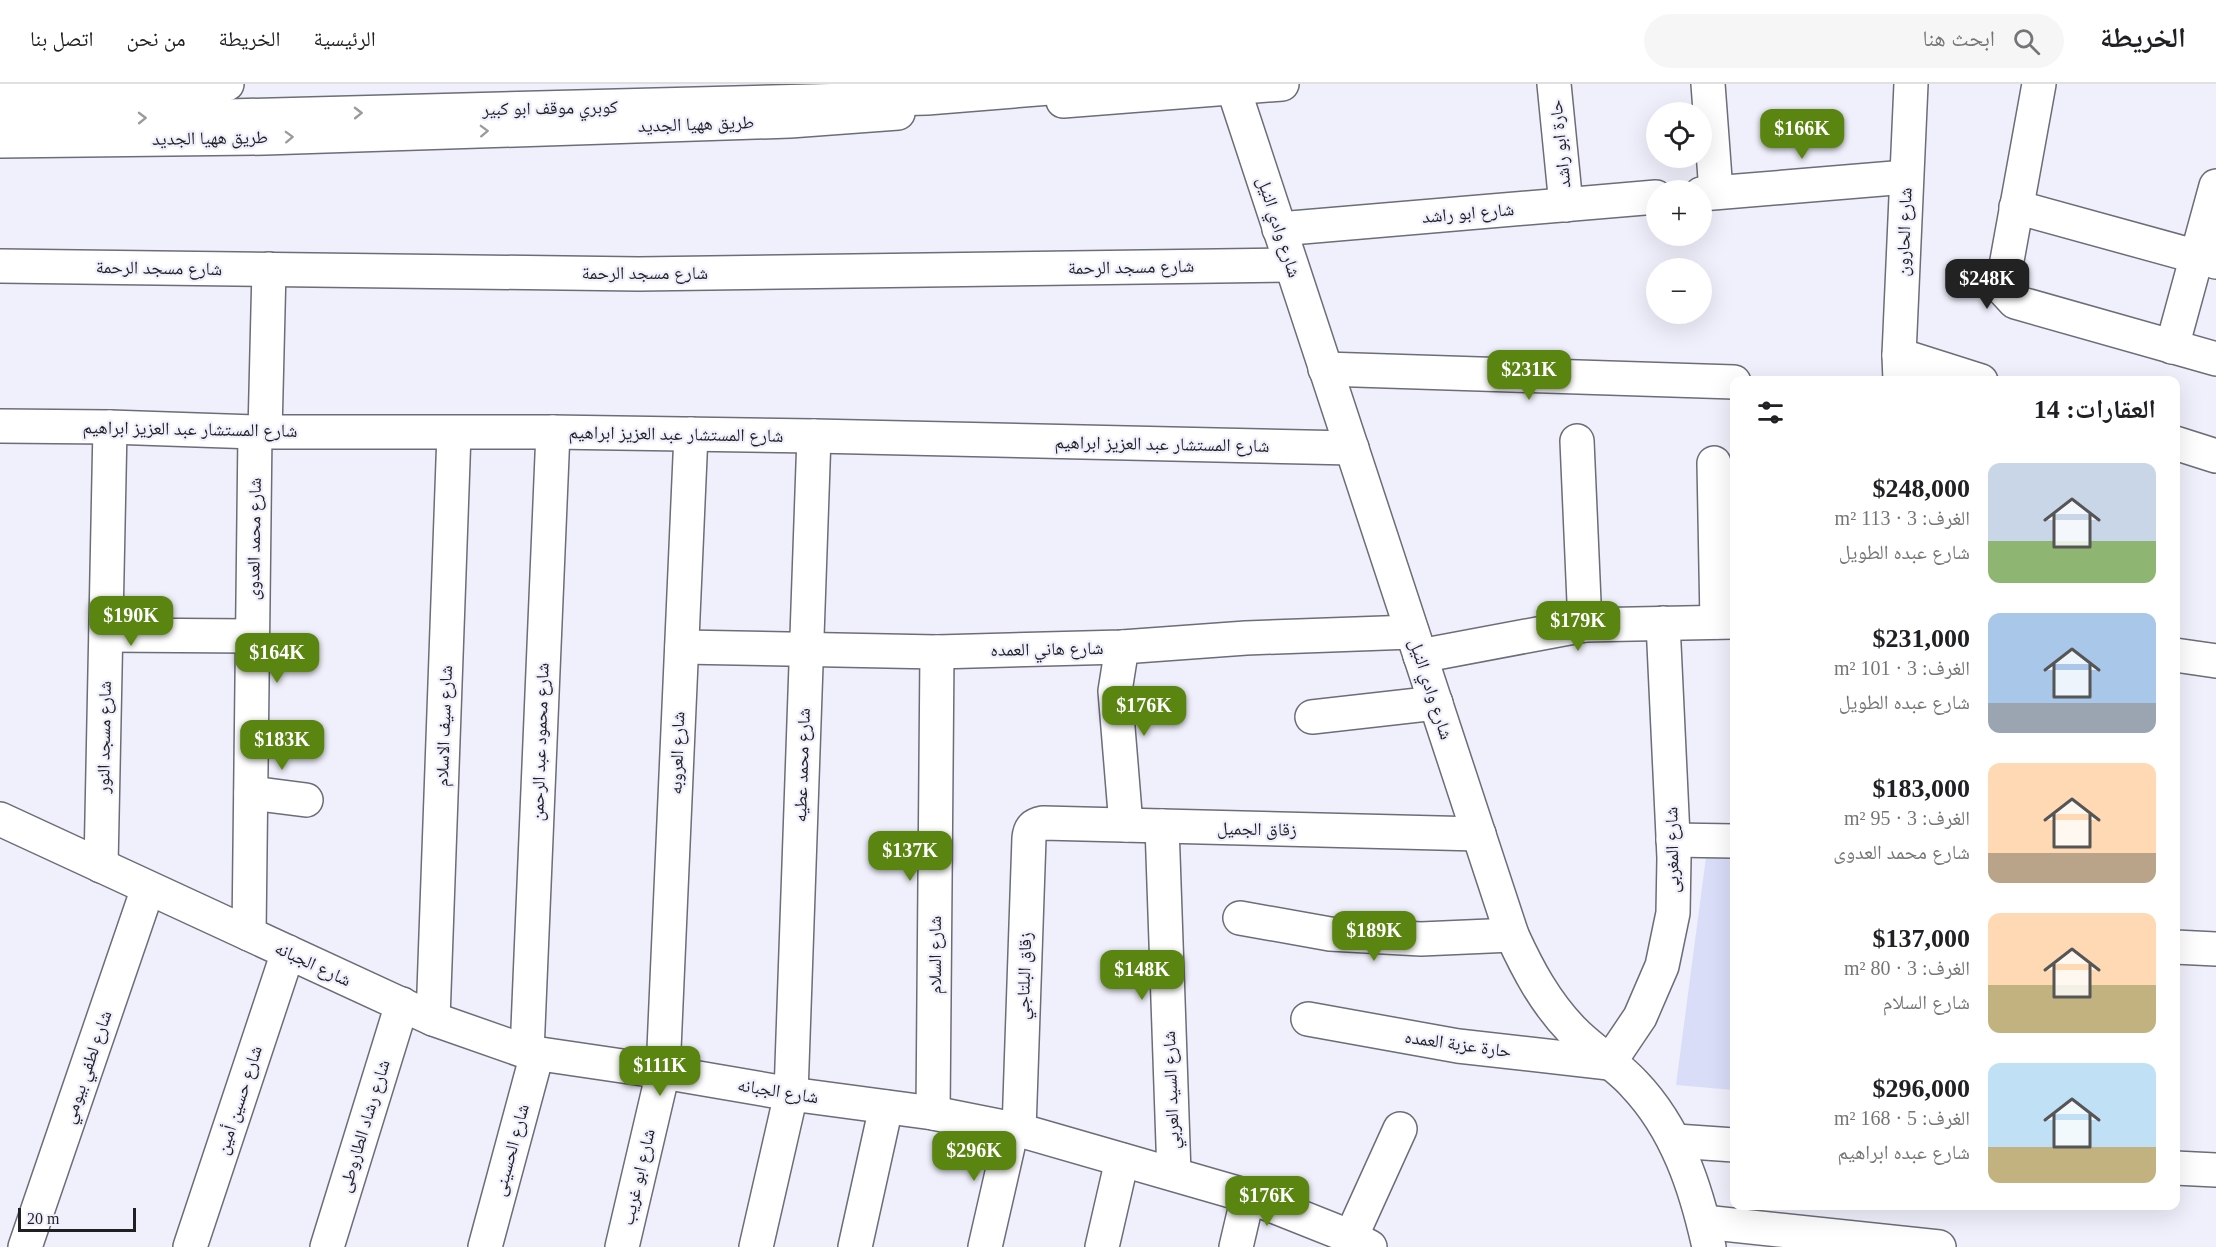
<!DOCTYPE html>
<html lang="ar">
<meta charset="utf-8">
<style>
:root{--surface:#fff;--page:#f6f6f6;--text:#202124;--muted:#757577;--line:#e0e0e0;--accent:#598510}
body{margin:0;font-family:"Times New Roman","Noto Naskh Arabic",serif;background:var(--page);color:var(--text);direction:rtl;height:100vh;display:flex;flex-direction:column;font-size:22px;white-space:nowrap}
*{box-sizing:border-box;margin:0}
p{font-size:20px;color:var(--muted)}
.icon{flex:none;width:33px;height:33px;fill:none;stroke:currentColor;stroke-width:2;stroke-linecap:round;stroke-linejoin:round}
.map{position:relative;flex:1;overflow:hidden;direction:ltr}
.sheet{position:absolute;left:1730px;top:292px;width:450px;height:834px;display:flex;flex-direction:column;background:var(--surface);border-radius:12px;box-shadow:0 6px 24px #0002;direction:rtl}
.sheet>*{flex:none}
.controls{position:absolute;left:1646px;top:18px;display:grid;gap:12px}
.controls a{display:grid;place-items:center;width:66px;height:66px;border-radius:50%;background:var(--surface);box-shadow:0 6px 24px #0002;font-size:30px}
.scale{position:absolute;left:18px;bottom:15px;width:118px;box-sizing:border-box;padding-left:6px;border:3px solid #1f2024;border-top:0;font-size:16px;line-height:21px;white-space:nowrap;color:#1f2024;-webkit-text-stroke:4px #eff0fc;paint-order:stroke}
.price{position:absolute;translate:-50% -51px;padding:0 14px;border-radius:12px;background:var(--accent);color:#fff;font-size:20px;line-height:39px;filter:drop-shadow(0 2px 3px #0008)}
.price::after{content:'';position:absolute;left:50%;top:36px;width:18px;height:14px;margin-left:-9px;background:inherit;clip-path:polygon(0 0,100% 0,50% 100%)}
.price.selected{background:#222;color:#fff}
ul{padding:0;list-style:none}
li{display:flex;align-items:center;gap:18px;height:150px;padding:0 24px}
li span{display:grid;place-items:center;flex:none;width:168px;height:120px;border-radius:12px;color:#555}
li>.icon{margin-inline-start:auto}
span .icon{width:72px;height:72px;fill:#fffc;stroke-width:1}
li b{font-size:26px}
h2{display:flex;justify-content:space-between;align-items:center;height:72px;padding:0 24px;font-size:26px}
header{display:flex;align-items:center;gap:36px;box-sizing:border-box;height:84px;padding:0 30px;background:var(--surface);border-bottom:2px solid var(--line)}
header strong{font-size:28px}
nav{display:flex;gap:33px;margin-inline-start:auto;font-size:21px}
.search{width:420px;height:54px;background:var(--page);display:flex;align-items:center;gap:15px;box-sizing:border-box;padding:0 21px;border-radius:33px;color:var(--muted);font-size:22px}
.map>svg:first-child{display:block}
.green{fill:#daddf8}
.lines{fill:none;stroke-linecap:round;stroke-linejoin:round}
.minor-casing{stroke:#6b6d77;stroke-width:36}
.tertiary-casing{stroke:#6b6d77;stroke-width:36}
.primary-casing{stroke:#6b6d77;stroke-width:36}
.minor{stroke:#fff;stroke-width:33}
.tertiary{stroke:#fff;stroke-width:33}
.primary{stroke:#fff;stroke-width:33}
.oneway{stroke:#9a9b9c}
.labels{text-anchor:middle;stroke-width:4.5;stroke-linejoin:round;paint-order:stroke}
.street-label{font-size:18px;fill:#1f2024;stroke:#eff0fc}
</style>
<header>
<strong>الخريطة</strong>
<div class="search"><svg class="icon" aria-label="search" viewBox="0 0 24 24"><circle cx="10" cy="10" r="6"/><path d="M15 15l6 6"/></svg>ابحث هنا</div>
<nav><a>الرئيسية</a><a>الخريطة</a><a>من نحن</a><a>اتصل بنا</a></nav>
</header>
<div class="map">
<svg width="2216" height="1163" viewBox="0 0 2216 1163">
<rect width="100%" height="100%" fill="#eff0fc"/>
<!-- green -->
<polygon class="green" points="1706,773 1734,773 1734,1006 1676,1001"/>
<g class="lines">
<defs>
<g id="minor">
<polyline points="1554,0 1566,121"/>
<polyline points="1708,0 1716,108"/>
<polyline points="2039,0 2002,204 2015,218 2216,275"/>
<polyline points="1701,110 1906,93"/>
<polyline points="2016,123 2216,178"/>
<polyline points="1279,145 1656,113"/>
<polyline points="0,182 639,190 1291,181"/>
<polyline points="2172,263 2216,102"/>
<polyline points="1899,271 1981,297"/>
<polyline points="1325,285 1734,298"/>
<polyline points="1900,297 1899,271 1911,0"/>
<polyline points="0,342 110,343 255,348 553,348 814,352 1352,364"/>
<polyline points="265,348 269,185"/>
<polyline points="1577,357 1585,541"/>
<polyline points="2175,359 2216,372"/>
<polyline points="1714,379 1717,538"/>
<polyline points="106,551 252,552"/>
<polyline points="682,563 937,568 1122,563 1246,554 1412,548"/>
<polyline points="1122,563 1115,607 1126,741"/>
<polyline points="2175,571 2216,577"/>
<polyline points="1420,572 1585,541 1734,538"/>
<polyline points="1312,633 1436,619"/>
<polyline points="251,709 306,716"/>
<polyline points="0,735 433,935 527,968 663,988 791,1010 933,1029 1019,1046 1248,1112 1351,1153 1370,1163"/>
<polyline points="1162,742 1174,1090"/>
<polyline points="1673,756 1734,757"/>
<polyline points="101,782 110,343"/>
<polyline points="1240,834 1330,850 1421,855 1512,851"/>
<polyline points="249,850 255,348"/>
<polyline points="2175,863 2216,865"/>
<polyline points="433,935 454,349"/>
<polyline points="1308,935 1458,962 1609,979 1640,933 1662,882 1673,829 1674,774 1663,539"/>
<polyline points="527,968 553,348"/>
<polyline points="933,1029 937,568"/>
<path d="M1019,1046L1029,754C1030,744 1033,741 1043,739L1479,750"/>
<polyline points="1676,1057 1734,1061"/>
<polyline points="2175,1084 2216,1086"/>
<polyline points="1704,1138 1939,1163"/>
<polyline points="1351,1153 1400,1045"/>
<polyline points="25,1163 148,804"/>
<polyline points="190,1163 288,868"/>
<polyline points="327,1163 402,920"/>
<polyline points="485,1163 537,970"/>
<polyline points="622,1163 663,988 691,350"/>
<polyline points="756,1163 791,1010 814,352"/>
<polyline points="855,1163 886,1023"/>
<polyline points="985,1163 1012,1045"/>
<polyline points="1102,1163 1122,1076"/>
<polyline points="1236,1163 1248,1112"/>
</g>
<g id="tertiary">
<path d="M1232,0L1512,851C1528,886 1545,918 1572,946C1591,966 1616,980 1634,1000C1677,1045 1696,1104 1709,1163"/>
<polyline points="1063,17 1282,0"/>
<polyline points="0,57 265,54 790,37 898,29"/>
</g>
<g id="primary">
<polyline points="0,6 227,0"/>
<polyline points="0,38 927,14 1099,0"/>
</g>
</defs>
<!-- minor casing -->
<use href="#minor" class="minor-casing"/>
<!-- tertiary casing -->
<use href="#tertiary" class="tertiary-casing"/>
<!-- primary casing -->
<use href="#primary" class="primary-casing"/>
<!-- minor -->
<use href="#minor" class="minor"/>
<!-- tertiary -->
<use href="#tertiary" class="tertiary"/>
<!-- primary -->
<use href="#primary" class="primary"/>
</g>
<!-- one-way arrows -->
<defs><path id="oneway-chevron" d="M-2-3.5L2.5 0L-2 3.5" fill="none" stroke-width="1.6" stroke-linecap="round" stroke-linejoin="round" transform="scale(1.5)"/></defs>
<g class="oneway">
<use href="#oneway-chevron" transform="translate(358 29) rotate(-1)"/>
<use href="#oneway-chevron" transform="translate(142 34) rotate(-1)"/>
<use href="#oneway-chevron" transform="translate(484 47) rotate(-2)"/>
<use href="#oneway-chevron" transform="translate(289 53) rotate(-2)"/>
</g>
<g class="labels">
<!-- street labels -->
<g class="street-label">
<text transform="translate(550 24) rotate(-1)" y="6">كوبري موقف ابو كبير</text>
<text transform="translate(696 40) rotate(-2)" y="6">طريق ههيا الجديد</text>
<text transform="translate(210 54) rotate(-1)" y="6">طريق ههيا الجديد</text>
<text transform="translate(1560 60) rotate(-96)" y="6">حارة ابو راشد</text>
<text transform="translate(1468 129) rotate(-5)" y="6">شارع ابو راشد</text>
<text transform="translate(1279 143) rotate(72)" y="6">شارع وادي النيل</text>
<text transform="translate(1904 148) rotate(-88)" y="6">شارع الحارون</text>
<text transform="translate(1131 183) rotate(-1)" y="6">شارع مسجد الرحمة</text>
<text transform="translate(159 184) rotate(1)" y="6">شارع مسجد الرحمة</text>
<text x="645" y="195">شارع مسجد الرحمة</text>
<text transform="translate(190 345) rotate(1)" y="6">شارع المستشار عبد العزيز ابراهيم</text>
<text transform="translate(676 350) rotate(1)" y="6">شارع المستشار عبد العزيز ابراهيم</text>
<text transform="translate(1162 360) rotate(1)" y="6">شارع المستشار عبد العزيز ابراهيم</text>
<text transform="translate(254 455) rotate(-89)" y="6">شارع محمد العدوى</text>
<text transform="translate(1047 565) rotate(-1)" y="6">شارع هاني العمده</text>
<text transform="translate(1431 605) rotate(72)" y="6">شارع وادي النيل</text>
<text transform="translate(444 642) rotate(-88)" y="6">شارع سيف الاسلام</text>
<text transform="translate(104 653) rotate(-89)" y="6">شارع مسجد النور</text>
<text transform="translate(540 658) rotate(-88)" y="6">شارع محمود عبد الرحمن</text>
<text transform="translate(677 669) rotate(-88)" y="6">شارع العروبه</text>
<text transform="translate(802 681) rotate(-88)" y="6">شارع محمد عطيه</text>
<text transform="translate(1257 745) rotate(1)" y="6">زقاق الجميل</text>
<text transform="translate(1672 766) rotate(-91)" y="6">شارع المغربى</text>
<text transform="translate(935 871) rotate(-90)" y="6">شارع السلام</text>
<text transform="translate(313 880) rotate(25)" y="6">شارع الجبانه</text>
<text transform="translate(1024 892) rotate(-88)" y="6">زقاق البلتاجي</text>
<text transform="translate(1458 960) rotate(8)" y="6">حارة عزبة العمده</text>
<text transform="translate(87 983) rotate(-71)" y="6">شارع لطفي بيومي</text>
<text transform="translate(1171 1006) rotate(-92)" y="6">شارع السيد العربي</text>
<text transform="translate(778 1007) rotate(9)" y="6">شارع الجبانه</text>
<text transform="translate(239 1016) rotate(-72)" y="6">شارع حسين أمين</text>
<text transform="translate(364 1042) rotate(-73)" y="6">شارع رشاد الطاروطى</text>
<text transform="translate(511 1066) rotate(-75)" y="6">شارع الحسينى</text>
<text transform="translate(638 1093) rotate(-77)" y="6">شارع ابو غريب</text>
</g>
</g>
</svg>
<div class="controls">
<a><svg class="icon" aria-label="locate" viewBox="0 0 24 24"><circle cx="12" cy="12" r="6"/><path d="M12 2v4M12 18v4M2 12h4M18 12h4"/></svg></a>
<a>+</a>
<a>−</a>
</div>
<div class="scale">20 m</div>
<b class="price" style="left:1802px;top:76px">$166K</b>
<b class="price selected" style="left:1987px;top:226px">$248K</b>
<b class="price" style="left:1529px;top:317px">$231K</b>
<b class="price" style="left:131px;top:563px">$190K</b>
<b class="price" style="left:1578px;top:568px">$179K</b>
<b class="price" style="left:277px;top:600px">$164K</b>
<b class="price" style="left:1144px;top:653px">$176K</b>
<b class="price" style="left:282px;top:687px">$183K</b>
<b class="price" style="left:910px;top:798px">$137K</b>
<b class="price" style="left:1374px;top:878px">$189K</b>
<b class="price" style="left:1142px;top:917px">$148K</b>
<b class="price" style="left:660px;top:1013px">$111K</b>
<b class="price" style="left:974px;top:1098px">$296K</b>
<b class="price" style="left:1267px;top:1143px">$176K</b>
<section class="sheet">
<h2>العقارات: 14<svg class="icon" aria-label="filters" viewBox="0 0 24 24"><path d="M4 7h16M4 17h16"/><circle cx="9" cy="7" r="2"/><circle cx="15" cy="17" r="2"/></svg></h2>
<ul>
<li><span style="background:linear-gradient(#c9d6e8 65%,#8fb573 0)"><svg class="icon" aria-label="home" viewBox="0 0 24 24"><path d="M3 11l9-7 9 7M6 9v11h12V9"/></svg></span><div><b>$248,000</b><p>الغرف: 3 · 113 m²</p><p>شارع عبده الطويل</p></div></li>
<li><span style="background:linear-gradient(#a9c7e8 75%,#9aa5b1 0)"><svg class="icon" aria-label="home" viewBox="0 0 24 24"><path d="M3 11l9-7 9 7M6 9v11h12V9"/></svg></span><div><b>$231,000</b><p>الغرف: 3 · 101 m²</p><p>شارع عبده الطويل</p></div></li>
<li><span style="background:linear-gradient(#ffd9b3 75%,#b9a48a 0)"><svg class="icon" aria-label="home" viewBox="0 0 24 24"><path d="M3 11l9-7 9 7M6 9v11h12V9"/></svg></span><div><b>$183,000</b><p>الغرف: 3 · 95 m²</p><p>شارع محمد العدوى</p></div></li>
<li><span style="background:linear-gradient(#ffd9b3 60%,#c2b280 0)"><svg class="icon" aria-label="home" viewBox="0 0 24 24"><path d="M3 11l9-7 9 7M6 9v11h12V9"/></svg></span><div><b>$137,000</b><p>الغرف: 3 · 80 m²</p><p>شارع السلام</p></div></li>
<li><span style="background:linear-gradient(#bfe0f5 70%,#c2b280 0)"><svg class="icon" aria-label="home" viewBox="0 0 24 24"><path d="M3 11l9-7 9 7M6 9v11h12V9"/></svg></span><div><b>$296,000</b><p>الغرف: 5 · 168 m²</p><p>شارع عبده ابراهيم</p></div></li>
</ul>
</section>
</div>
